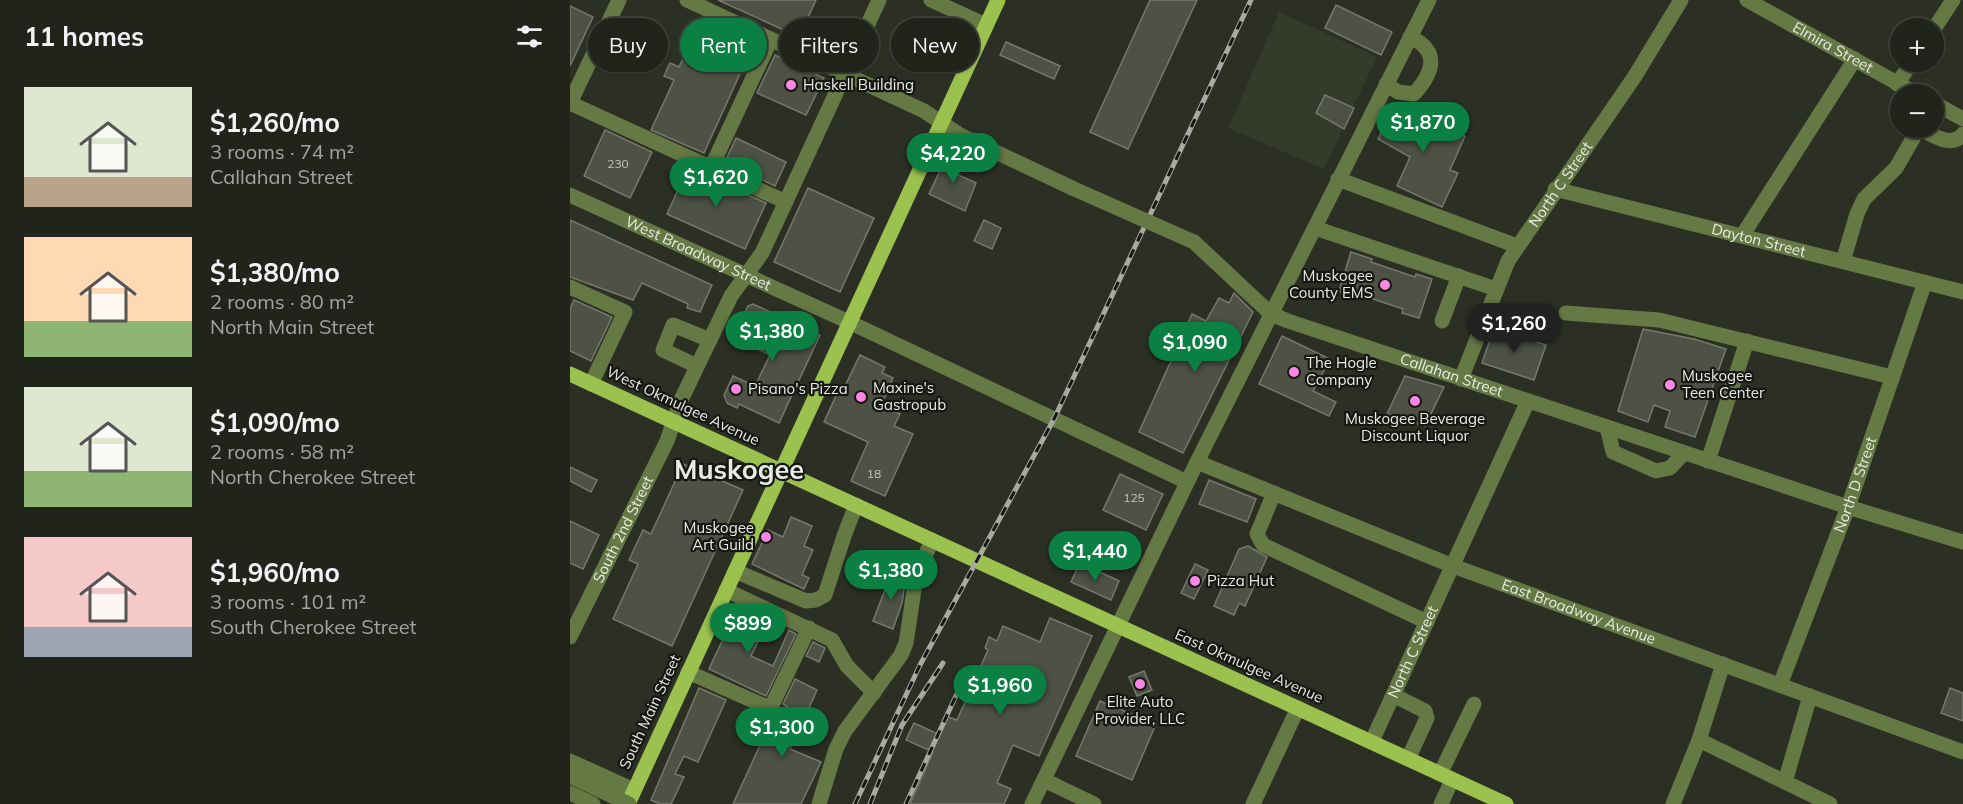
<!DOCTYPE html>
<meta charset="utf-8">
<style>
:root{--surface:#21241b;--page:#2d3028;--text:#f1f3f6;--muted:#a2a4a3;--line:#3e413a;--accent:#0b8043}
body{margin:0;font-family:Mulish,sans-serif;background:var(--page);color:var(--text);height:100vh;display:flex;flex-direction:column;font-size:22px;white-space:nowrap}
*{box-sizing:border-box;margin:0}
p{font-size:20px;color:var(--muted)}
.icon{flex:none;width:33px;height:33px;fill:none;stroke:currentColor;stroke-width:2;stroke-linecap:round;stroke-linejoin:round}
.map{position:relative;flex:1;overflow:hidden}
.side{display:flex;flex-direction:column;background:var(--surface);width:570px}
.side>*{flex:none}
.top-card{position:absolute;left:18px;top:18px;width:570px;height:54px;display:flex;gap:12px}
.fabs{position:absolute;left:1320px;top:18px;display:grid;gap:12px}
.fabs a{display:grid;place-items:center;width:54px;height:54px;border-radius:50%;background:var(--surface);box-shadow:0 2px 4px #0004,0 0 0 2px var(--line);font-size:30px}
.price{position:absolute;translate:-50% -51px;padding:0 14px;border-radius:21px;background:var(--accent);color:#fff;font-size:20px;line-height:39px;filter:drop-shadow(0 2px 3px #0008)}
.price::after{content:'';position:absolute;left:50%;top:36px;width:18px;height:14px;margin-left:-9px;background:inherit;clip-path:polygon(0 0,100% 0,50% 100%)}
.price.on{background:#222;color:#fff}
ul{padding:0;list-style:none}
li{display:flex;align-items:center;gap:18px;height:150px;padding:0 24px}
li span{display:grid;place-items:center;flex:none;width:168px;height:120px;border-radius:0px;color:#555}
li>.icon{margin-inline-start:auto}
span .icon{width:72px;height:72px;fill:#fffc;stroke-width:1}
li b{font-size:26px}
h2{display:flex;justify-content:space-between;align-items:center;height:72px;padding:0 24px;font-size:26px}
.tag{padding:0 21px;border-radius:27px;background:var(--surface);box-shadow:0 2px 4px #0004,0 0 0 2px var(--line);font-size:21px;line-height:54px}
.tag.on{background:var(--accent);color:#fff}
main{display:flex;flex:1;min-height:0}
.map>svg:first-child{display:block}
.built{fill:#343b2a}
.building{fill:#4d5245;stroke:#74796c;stroke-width:1.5}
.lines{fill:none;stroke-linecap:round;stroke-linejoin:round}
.minor{stroke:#657944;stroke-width:15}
.major{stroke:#9bc24e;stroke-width:15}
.rail-casing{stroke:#a6aaa0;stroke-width:5}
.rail{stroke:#151712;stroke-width:3;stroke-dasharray:9;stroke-linecap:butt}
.minor-bridge{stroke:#657944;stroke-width:15}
.poi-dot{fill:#fc86e3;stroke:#151712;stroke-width:2}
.labels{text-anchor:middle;stroke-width:4.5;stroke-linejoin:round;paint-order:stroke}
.number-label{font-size:12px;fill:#c1c5bc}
.street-label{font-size:15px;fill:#e8ebe3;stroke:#151712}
.poi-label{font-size:15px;fill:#e8ebe3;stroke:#151712;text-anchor:start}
.town-label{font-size:27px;font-weight:bold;fill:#e8ebe3;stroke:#151712}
</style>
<main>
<section class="side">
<h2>11 homes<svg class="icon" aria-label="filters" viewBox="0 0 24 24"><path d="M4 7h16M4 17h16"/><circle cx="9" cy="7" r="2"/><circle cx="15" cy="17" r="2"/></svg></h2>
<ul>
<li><span style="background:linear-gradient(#dfe7d0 75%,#b9a48a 0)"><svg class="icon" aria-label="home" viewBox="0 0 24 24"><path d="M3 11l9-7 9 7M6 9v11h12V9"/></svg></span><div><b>$1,260/mo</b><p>3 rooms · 74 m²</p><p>Callahan Street</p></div></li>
<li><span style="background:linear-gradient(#ffd9b3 70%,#8fb573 0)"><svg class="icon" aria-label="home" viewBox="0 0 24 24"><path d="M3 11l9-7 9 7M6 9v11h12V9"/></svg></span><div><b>$1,380/mo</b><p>2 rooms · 80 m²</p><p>North Main Street</p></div></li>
<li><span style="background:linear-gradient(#dfe7d0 70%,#8fb573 0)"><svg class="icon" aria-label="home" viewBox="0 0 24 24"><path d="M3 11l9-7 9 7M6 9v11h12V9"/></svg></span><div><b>$1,090/mo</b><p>2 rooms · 58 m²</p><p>North Cherokee Street</p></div></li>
<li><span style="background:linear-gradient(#f6c9c9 75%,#9aa5b1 0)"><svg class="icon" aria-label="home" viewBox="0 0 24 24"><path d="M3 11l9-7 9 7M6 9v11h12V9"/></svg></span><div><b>$1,960/mo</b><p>3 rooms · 101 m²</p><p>South Cherokee Street</p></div></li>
</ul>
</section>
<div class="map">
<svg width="1393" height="804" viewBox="0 0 1393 804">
<rect width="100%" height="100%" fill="#2c3024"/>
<!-- built -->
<polygon class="built" points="709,12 807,57 754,169 658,128"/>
<!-- building -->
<g class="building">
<polygon points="148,0 246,0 229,37"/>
<polygon points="580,0 627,0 558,149 520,132"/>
<polygon points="766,5 822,32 811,55 755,28"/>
<polygon points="0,6 23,17 0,66"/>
<polygon points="131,21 183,45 134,153 81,130 104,80 94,76 100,63 109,67"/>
<polygon points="436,42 490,66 484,79 430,55"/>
<polygon points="205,55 254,78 236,115 187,93"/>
<polygon points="755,95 784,108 774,129 746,113"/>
<polygon points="825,104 895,136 880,170 888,173 872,207 827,186 840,157 808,139"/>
<polygon points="35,130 82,152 60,198 14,176"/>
<polygon points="166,138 216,162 205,186 155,162"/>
<polygon points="379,152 394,158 386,174 406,183 395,211 359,194"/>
<polygon points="118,168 196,203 175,249 97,214"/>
<polygon points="238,188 304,218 270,292 204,262"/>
<polygon points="0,220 142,285 130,312 117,308 118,304 72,283 63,300 0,277"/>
<polygon points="414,220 431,228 422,249 404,241"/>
<polygon points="781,252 802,259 801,262 845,277 846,274 862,279 849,318 832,313 833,309 791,295 789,299 769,291"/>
<polygon points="664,293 683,312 613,453 569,432 622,314 636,321 649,298 659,303"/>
<polygon points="4,300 42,317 21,361 0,351 0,309"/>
<polygon points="183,304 250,335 209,423 169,404 167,408 157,403 154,395 163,376 185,386 200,355 163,337 178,306"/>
<polygon points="924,328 976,345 964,380 912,363"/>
<polygon points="1073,329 1124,339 1156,349 1125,437 1095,427 1100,411 1084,405 1078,422 1048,411"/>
<polygon points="712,336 760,359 743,391 766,402 759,416 689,384"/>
<polygon points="290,355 315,367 312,373 323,378 311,406 330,414 324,426 343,434 315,496 281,481 298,442 254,422 270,387 274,388"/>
<polygon points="835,376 874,387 855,426 817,414"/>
<polygon points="113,464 173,490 102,646 43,619 68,564 59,560 73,530 81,534"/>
<polygon points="0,467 27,480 21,492 0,481"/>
<polygon points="550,474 593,494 576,530 533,510"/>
<polygon points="639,480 686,499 677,522 629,504"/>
<polygon points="221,517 242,526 234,546 243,550 232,575 239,578 234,589 182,564 198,530 213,537"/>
<polygon points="0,521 29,535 13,569 0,563"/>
<polygon points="678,546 697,557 675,606 669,603 664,615 644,606 669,549"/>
<polygon points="510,563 549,581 541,600 501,582"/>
<polygon points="625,564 638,570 624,599 611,593"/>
<polygon points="322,571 336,576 332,603 323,629 303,621"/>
<polygon points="168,607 198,621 181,656 203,666 219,630 226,634 196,696 139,669"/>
<polygon points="480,618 522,636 469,756 443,745 427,783 441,789 434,804 340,804 363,752 336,740 344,723 370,735 378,717 387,720 418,650 415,648 419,637 427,641 433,626 470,642"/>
<polygon points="243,642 255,648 249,662 236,656"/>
<polygon points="574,671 582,690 567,696 559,677"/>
<polygon points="225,679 247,690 220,749 251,762 231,804 163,804 203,717 212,721 218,707 213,704"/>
<polygon points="129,688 156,700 128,762 114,756 105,774 114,777 101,804 90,804 81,800"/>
<polygon points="1380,688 1393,693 1393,721 1371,713"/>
<polygon points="530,701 586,724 562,780 506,756"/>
</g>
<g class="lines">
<!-- minor -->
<g class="minor">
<polyline points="49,0 0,103 216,202"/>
<polyline points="117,0 354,111 390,135 502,188"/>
<polyline points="361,0 416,25"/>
<path id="s1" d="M1177,0L1347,94"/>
<polyline points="1364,29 1383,0"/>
<path d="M816,84L828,92L844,94C863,73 871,51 840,37"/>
<polyline points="1327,84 1342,62"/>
<polyline points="1364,103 1393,119"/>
<path d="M1349,128C1363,135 1381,149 1393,134"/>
<polyline points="141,168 201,39"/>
<polyline points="768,179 947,246"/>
<path id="s2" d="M985,189L1393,292"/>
<path id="s3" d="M0,195L279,322L617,482"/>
<polyline points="745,228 926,289"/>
<polyline points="1172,236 1285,59"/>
<path id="s4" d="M624,242L701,314L718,321L1278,507L1393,542"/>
<polyline points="1273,261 1287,214 1294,199 1326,168 1349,128"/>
<polyline points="0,287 55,312 21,384"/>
<polyline points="996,313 1089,320 1322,377"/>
<polyline points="872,321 889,276"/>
<polyline points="127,366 93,350 103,325 140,340"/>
<path id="s5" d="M891,379L938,261L1065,76L1111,0"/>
<polyline points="1037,427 1043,452 1086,471 1100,468 1114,453"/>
<polyline points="1138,461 1177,341"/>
<path id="s6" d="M627,462L883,566L1393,752"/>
<polyline points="704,493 687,534 693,545 857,622"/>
<polyline points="165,571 236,601 246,600 255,595 274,536 286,505"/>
<polyline points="156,590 262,640 277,666 304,693"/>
<path id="s7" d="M0,637L97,441L111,400L161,296L192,253L309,0"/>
<polyline points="118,672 197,707 203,703 239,628"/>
<path id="s8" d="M1210,685L1278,507L1355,282"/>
<polyline points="823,695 855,711 857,718 838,759"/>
<polyline points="1129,740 1260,804"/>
<path id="s9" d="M802,741L958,401"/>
<polyline points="0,761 64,790"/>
<polyline points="870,774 904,704"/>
<polyline points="474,780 524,804"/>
<polyline points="1215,782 1240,696"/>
<polyline points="0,793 23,804"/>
<polyline points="249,804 266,749 275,731 331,655 336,643 346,577 362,540"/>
<polyline points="462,804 627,462 859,0"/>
<polyline points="683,804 728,708"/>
<polyline points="871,804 882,780"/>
<polyline points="1103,804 1129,740 1153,664"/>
</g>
<!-- major -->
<g class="major">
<polyline points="0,374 936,804"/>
<polyline points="58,804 428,0"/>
</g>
<defs>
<g id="rail">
<polyline points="285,804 350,665 484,419 681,0"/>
<polyline points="300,804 332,725 373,663"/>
<polyline points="336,804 396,674"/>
</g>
</defs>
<!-- rail casing -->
<use href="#rail" class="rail-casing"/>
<!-- rail -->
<use href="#rail" class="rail"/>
<!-- minor-bridge -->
<g class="minor-bridge">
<polyline points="502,188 624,242"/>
<polyline points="0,776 59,804"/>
</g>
</g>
<!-- markers -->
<g class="poi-dot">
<circle cx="221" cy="85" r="6"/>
<circle cx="815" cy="285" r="6"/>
<circle cx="724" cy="372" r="6"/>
<circle cx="1100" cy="385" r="6"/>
<circle cx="166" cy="389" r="6"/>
<circle cx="291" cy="397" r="6"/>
<circle cx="845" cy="401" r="6"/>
<circle cx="196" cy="537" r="6"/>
<circle cx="625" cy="581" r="6"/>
<circle cx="570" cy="684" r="6"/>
</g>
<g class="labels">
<!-- number labels -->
<g class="number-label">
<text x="48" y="168">230</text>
<text x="304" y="478">18</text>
<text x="564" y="502">125</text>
</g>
<!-- street labels -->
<g class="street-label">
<text dy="5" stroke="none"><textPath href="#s1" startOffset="98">Elmira Street</textPath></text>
<text dy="5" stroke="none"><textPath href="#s5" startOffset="220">North C Street</textPath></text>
<text dy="5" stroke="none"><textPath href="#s2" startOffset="210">Dayton Street</textPath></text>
<text dy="5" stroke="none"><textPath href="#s3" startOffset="141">West Broadway Street</textPath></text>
<text dy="5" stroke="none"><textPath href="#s4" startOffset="296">Callahan Street</textPath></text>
<text transform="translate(113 406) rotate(25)" y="5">West Okmulgee Avenue</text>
<text dy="5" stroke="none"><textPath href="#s8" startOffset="214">North D Street</textPath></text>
<text dy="5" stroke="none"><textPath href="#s7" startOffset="120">South 2nd Street</textPath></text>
<text dy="5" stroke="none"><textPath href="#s6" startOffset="410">East Broadway Avenue</textPath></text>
<text dy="5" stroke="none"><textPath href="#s9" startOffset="98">North C Street</textPath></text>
<text transform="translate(679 666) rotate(24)" y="5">East Okmulgee Avenue</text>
<text transform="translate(80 712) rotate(-65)" y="5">South Main Street</text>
</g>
<!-- poi labels -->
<g class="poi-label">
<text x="233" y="90">Haskell Building</text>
<text x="803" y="281" text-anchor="end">Muskogee<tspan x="803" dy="17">County EMS</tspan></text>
<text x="736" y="368">The Hogle<tspan x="736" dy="17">Company</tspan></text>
<text x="1112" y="381">Muskogee<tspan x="1112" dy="17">Teen Center</tspan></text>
<text x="303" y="393">Maxine's<tspan x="303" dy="17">Gastropub</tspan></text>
<text x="178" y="394">Pisano's Pizza</text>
<text x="845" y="424" text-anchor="middle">Muskogee Beverage<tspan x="845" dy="17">Discount Liquor</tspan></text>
<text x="184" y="533" text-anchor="end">Muskogee<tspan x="184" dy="17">Art Guild</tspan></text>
<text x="637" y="586">Pizza Hut</text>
<text x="570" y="707" text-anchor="middle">Elite Auto<tspan x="570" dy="17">Provider, LLC</tspan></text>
</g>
<!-- town labels -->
<g class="town-label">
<text x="169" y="479">Muskogee</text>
</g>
</g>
</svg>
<div class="fabs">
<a>+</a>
<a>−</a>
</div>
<b class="price" style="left:853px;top:153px">$1,870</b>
<b class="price" style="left:383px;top:184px">$4,220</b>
<b class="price" style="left:146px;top:208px">$1,620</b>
<b class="price on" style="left:944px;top:354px">$1,260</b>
<b class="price" style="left:202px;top:362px">$1,380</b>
<b class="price" style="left:625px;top:373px">$1,090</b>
<b class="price" style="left:525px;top:582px">$1,440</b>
<b class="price" style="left:321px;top:601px">$1,380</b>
<b class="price" style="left:178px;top:654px">$899</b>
<b class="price" style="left:430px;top:716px">$1,960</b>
<b class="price" style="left:212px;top:758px">$1,300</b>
<div class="top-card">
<a class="tag">Buy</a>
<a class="tag on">Rent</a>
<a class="tag">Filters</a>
<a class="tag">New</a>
</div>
</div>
</main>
